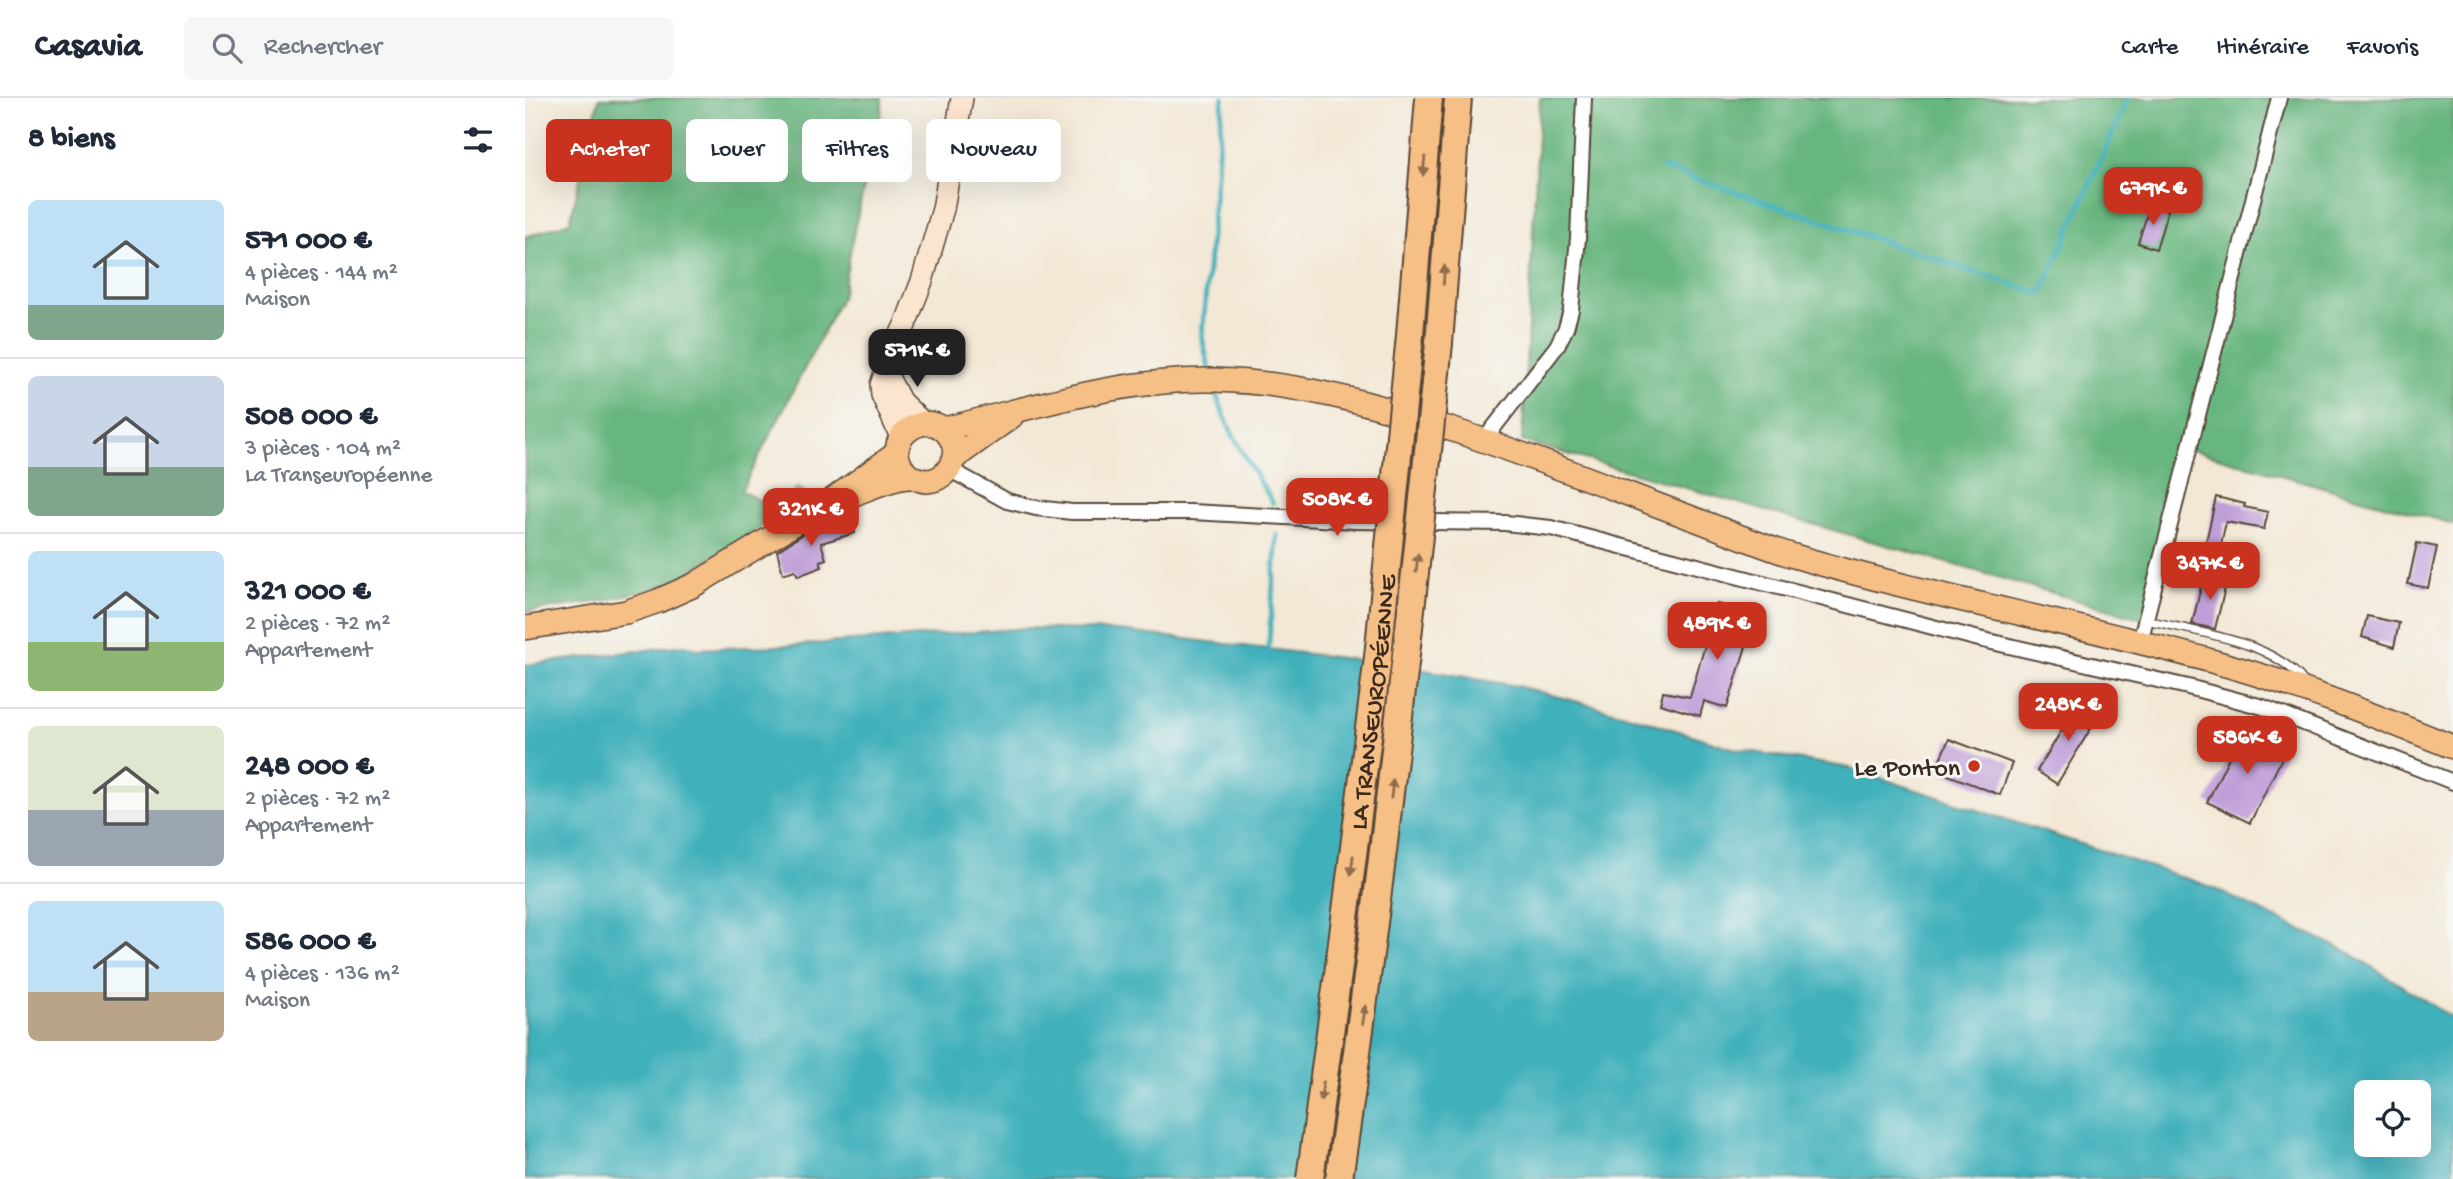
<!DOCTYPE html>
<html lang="fr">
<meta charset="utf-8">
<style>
:root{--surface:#fff;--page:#f6f6f7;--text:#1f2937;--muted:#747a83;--line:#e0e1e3;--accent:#c8321e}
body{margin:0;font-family:"Gochi Hand",sans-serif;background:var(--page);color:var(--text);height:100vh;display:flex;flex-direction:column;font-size:26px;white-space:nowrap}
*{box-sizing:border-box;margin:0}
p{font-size:23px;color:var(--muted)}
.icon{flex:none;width:38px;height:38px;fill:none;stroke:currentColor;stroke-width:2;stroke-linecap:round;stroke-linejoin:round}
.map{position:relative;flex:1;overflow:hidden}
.sheet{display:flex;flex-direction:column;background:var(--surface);width:525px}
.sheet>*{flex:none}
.banner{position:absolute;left:21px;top:21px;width:665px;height:63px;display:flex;gap:14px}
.fabs{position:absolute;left:1829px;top:982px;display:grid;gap:14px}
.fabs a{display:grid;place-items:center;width:77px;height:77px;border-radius:10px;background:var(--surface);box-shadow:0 7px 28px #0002;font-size:35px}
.price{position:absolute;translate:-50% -60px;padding:0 16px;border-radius:14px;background:var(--accent);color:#fff;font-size:23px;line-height:46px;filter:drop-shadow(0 2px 4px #0008)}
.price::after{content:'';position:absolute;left:50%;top:42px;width:21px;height:16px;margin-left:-10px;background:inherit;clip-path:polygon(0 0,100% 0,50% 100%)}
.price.current{background:#222;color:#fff}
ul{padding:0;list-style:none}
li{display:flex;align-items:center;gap:21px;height:175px;padding:0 28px}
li+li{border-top:2px solid var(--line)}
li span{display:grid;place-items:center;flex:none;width:196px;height:140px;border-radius:10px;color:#555}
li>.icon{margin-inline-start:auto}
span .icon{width:84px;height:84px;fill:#fffc;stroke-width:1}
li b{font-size:30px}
h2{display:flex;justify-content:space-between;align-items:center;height:84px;padding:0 28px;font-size:30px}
.tag{padding:0 24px;border-radius:10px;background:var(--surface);box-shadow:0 7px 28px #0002;font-size:24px;line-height:63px}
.tag.current{background:var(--accent);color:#fff}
header{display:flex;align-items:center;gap:42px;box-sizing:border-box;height:98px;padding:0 35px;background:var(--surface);border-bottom:2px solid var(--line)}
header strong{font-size:33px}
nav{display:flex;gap:38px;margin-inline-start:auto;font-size:24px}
.search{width:490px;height:63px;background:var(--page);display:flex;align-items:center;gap:18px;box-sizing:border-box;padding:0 24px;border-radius:10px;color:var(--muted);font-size:26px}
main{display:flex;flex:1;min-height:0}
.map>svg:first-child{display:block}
.forest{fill:#68b67f;stroke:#52704e;stroke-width:2}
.water{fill:#41b0bb;stroke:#3e6d6c;stroke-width:2;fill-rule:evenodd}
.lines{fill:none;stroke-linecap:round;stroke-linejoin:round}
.stream{stroke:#41b0bb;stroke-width:5}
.building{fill:#c09fd9}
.lane-casing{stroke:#574639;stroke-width:10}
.street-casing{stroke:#574639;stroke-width:18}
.secondary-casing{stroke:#574639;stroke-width:24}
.primary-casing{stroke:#574639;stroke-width:26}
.highway-casing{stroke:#574639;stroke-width:30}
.lane{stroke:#fff;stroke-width:7}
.street{stroke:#fff;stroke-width:14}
.secondary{stroke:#fbe5cf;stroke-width:21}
.primary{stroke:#f5bf86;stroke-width:23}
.highway{stroke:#f5bf86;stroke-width:26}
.highway-bridge-casing{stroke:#574639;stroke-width:30;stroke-linecap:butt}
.highway-bridge{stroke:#f5bf86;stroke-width:26}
.oneway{fill:#8f6d4d}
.poi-dot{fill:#c8321e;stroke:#f6f6f2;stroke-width:2.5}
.labels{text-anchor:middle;stroke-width:6;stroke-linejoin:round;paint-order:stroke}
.street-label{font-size:26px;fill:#3b2a1e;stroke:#f6f6f2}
.poi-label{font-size:26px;fill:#3b2a1e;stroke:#f6f6f2;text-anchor:end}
</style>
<header>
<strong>Casavia</strong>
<div class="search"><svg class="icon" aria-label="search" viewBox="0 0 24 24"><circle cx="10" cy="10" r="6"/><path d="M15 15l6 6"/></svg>Rechercher</div>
<nav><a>Carte</a><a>Itinéraire</a><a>Favoris</a></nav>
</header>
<main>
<section class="sheet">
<h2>8 biens<svg class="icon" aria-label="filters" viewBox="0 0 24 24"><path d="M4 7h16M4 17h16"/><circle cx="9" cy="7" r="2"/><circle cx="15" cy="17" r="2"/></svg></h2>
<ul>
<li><span style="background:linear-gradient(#bfe0f5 75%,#7fa58c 0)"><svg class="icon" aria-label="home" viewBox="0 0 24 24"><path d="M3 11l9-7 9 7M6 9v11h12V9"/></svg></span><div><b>571 000 €</b><p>4 pièces · 144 m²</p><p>Maison</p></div></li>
<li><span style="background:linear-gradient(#c9d6e8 65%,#7fa58c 0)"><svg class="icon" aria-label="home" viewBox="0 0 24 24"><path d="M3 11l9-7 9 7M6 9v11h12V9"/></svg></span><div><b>508 000 €</b><p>3 pièces · 104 m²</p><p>La Transeuropéenne</p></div></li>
<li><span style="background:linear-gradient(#bfe0f5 65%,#8fb573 0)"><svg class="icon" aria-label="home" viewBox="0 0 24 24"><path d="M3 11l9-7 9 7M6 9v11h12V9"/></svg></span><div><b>321 000 €</b><p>2 pièces · 72 m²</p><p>Appartement</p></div></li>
<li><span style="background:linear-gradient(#dfe7d0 60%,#9aa5b1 0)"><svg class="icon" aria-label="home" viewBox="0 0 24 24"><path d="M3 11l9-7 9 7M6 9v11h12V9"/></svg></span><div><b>248 000 €</b><p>2 pièces · 72 m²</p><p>Appartement</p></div></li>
<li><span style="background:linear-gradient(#bfe0f5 65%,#b9a48a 0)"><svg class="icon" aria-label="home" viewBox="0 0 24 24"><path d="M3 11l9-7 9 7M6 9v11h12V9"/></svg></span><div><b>586 000 €</b><p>4 pièces · 136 m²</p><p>Maison</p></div></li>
</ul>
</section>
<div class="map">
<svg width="1928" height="1081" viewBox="0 0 1928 1081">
<rect width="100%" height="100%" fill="#f6f6f2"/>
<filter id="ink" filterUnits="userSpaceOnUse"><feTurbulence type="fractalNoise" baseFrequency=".0143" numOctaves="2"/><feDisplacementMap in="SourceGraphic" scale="14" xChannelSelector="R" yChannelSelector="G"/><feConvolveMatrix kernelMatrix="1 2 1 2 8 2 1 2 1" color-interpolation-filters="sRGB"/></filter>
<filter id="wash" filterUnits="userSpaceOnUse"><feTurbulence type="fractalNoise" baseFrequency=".00686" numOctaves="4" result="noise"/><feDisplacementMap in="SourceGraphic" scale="28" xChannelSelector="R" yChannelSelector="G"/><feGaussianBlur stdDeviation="1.57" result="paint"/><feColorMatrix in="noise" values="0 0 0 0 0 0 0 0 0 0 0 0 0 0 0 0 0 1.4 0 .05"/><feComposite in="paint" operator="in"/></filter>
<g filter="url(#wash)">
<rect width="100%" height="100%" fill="#f3e8d5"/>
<!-- forest -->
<g class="forest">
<polygon points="74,0 357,0 357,11 330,128 317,198 216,393 253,412 273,389 285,399 142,487 82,502 0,514 0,139 45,124"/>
<polygon points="1015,0 1928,0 1928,426 1650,347 1622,522 997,343"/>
</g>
<!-- water -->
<path class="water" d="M503,530L594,533L859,565L992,588L1100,616L1211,651L1325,670L1681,787L1823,854L1928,920V1081H0V567L160,547L172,551L275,547ZM1841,994H1894V1046H1841Z"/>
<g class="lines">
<!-- stream -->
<g class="stream">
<polyline points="1138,70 1516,196 1603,0"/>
<polyline points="685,275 677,239 698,0"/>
<path d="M689,288C700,330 725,367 748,405"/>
<polyline points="743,556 752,437"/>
</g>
</g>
<g id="blocks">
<!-- building -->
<g class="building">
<polygon points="1625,107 1643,112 1631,151 1613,145"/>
<polygon points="1691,399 1720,406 1719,409 1743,414 1739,431 1701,424 1696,447 1681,444"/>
<polygon points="326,420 330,435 296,445 301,461 295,463 297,469 273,478 270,472 258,476 252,453 280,435"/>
<polygon points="1892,445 1912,449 1903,490 1883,486"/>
<polygon points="1679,477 1702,482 1690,531 1667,526"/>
<polygon points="1192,506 1231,516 1202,610 1179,603 1175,618 1135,606 1138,594 1165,599"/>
<polygon points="1842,518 1874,525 1869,549 1837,539"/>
<polygon points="1554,604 1574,617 1532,686 1512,673"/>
<polygon points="1718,631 1761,652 1725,725 1682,704"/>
<polygon points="1424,641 1487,665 1475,697 1410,672"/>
</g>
</g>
</g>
<g filter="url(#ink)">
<use href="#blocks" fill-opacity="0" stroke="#574639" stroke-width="2"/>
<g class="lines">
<defs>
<path id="lane" d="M1622,522C1673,535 1748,542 1781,586"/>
<g id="street">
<polyline points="959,342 1032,248 1041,230 1046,212 1053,140 1059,0"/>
<polyline points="424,371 482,403 511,410 547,414 666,414 832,423 980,425 1026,430 1454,541 1663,589 1738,609 1928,684"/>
<polyline points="1615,544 1754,0"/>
</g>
<g id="secondary">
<polyline points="365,283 376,304 399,326"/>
<polyline points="376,339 357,297 356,287 366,257 380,227 397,183 418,111 437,0"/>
</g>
<g id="primary">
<path d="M418,331C508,310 595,280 689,282C766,284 840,303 913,327C1000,355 1086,390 1172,422C1204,434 1236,448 1269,458C1408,499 1551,525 1690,564C1771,586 1850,618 1928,649"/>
<polyline points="429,360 486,319"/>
<path d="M326,397C343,391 363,381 382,379C388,378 395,383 402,383C423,382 437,357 425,339C403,304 348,344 384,378"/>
<polyline points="0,530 101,514 133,503 169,487 303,405 372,355"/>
</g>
<g id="highway">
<polyline points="885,237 904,0"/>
<polyline points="914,245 933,0"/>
</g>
</defs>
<!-- lane casing -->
<use href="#lane" class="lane-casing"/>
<!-- street casing -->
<use href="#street" class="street-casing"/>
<!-- secondary casing -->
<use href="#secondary" class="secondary-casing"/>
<!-- primary casing -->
<use href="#primary" class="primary-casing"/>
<!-- highway casing -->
<use href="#highway" class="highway-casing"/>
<!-- lane -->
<use href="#lane" class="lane"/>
<!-- street -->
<use href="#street" class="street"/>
<!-- secondary -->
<use href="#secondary" class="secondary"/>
<!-- primary -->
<use href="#primary" class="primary"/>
<!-- highway -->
<use href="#highway" class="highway"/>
<defs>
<g id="highway-bridge">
<path id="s1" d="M785,1081L813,876L853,559L885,237"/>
<path d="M814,1081C855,803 886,525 914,245"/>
</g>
</defs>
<!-- highway-bridge casing -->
<use href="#highway-bridge" class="highway-bridge-casing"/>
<!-- highway-bridge -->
<use href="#highway-bridge" class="highway-bridge"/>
</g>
<!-- one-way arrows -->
<defs><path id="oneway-solid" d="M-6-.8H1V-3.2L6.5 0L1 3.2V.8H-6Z" transform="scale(1.75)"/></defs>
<g class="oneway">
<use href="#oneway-solid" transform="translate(899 68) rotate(95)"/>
<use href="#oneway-solid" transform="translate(919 177) rotate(-86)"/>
<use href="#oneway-solid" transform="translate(892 465) rotate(-84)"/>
<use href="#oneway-solid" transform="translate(867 691) rotate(-83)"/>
<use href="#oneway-solid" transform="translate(827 767) rotate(97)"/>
<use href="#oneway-solid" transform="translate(839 917) rotate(-82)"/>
<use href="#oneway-solid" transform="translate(797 993) rotate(98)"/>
</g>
</g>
<!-- markers -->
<circle class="poi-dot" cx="1449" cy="668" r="7"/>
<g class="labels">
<!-- street labels -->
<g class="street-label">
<text dy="9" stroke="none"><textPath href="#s1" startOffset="481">LA TRANSEUROPÉENNE</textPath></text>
</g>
<!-- poi labels -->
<g class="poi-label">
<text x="1435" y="677">Le Ponton</text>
</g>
</g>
</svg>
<div class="fabs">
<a><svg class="icon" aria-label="locate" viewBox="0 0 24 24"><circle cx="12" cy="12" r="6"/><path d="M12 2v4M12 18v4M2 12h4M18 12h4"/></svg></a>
</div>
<b class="price" style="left:1628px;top:129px">679K €</b>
<b class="price current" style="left:392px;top:291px">571K €</b>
<b class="price" style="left:812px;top:440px">508K €</b>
<b class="price" style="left:286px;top:450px">321K €</b>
<b class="price" style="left:1685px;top:504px">347K €</b>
<b class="price" style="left:1192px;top:564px">489K €</b>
<b class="price" style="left:1543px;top:645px">248K €</b>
<b class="price" style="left:1722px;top:678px">586K €</b>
<div class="banner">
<a class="tag current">Acheter</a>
<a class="tag">Louer</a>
<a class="tag">Filtres</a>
<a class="tag">Nouveau</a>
</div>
</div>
</main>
